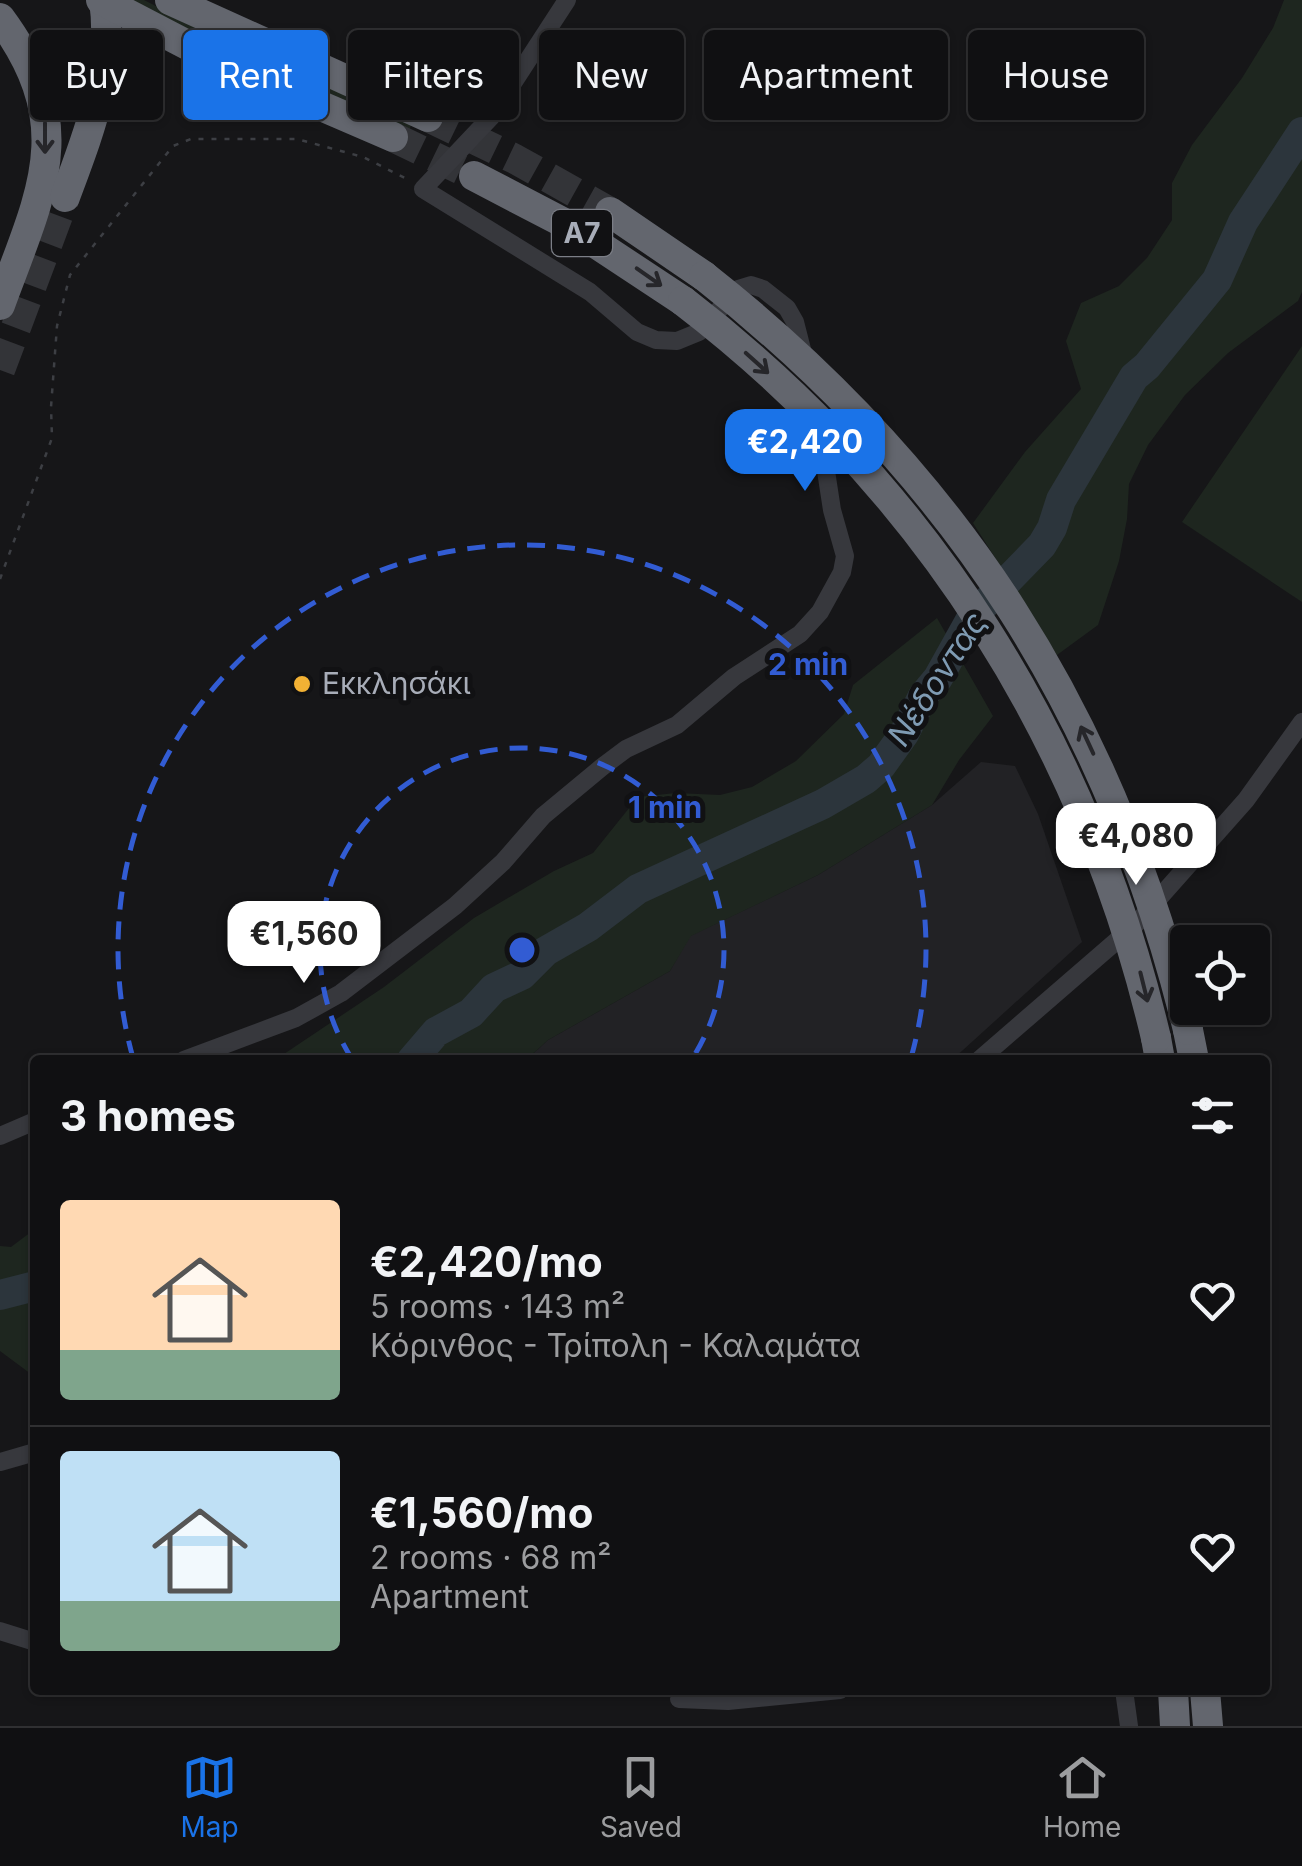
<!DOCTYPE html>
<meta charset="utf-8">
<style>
:root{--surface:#101012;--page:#19191b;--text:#f1f3f6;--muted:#9c9d9f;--line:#303032;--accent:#1a73e8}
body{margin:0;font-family:Inter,sans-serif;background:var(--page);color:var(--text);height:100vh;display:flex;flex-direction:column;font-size:38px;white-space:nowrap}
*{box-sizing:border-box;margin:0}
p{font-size:32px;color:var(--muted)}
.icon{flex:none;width:55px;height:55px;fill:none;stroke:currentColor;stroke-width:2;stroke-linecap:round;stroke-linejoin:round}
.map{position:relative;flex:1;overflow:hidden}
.details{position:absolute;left:30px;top:1055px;width:1240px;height:640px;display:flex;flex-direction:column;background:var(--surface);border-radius:10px;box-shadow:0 2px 8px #0004,0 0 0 2px var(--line)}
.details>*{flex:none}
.top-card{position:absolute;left:30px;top:30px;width:1242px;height:90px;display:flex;gap:20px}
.tools{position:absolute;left:1170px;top:925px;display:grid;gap:20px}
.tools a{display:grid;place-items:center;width:100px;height:100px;border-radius:10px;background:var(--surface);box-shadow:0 2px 8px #0004,0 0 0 2px var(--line);font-size:50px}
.price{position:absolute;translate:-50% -85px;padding:0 22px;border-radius:20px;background:#fff;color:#222;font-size:32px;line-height:65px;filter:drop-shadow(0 2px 5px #0008)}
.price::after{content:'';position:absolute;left:50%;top:60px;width:30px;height:22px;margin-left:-15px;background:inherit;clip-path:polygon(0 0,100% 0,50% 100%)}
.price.on{background:var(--accent);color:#fff}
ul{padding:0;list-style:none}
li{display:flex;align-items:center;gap:30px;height:250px;padding:0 30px}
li+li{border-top:2px solid var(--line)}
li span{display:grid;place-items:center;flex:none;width:280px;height:200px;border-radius:10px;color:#555}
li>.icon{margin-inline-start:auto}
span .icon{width:120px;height:120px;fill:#fffc;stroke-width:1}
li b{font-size:42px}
h2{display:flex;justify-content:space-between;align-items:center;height:120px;padding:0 30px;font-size:42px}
.pill{padding:0 35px;border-radius:10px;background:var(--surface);box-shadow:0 2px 8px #0004,0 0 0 2px var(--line);font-size:35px;line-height:90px}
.pill.on{background:var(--accent);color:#fff}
.dock{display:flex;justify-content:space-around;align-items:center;height:140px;border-top:2px solid var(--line);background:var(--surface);font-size:28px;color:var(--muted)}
.dock a{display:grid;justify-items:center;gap:5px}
.dock .on{color:var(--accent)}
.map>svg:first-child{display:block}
.built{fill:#222225}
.green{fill:#1e261f}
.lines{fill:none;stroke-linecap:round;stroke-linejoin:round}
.river{stroke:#2c353c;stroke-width:30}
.motorway-tunnel{stroke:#333438;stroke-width:30;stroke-dasharray:30 15;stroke-linecap:butt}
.path{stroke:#3d3f44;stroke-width:2.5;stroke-dasharray:5 8;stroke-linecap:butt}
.minor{stroke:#37383d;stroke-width:18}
.motorway{stroke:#63666e;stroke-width:30}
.motorway-bridge{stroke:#63666e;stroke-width:30}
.oneway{stroke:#26262a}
.ring{fill:none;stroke:#325cd3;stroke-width:5;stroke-dasharray:18 12}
.poi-dot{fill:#f2b134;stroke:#111113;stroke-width:4}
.labels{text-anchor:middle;stroke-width:10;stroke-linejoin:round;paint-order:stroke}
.shield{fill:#111113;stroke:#7b7e86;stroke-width:2.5}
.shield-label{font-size:28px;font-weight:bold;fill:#a8adb8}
.poi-label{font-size:30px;fill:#a8adb8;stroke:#111113;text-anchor:start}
.water-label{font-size:32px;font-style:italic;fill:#7f9bb3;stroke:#111113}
.centre{fill:#325cd3;stroke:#111113;stroke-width:5}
.ring-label{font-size:30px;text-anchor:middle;font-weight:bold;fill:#325cd3;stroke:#111113;stroke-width:10;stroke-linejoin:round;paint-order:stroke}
</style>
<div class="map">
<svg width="1302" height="1726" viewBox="0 0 1302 1726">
<rect width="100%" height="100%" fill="#161618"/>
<!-- built -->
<polygon class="built" points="981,762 1015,766 1038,814 1082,942 952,1060 526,1060 548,1040 670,971 690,936 818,875 932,805"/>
<!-- green -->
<g class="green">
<polygon points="127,0 144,0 203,30 412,122 409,131 296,82"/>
<polygon points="1284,0 1302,0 1302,292 1298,301 1228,353 1185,395 1148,445 1129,484 1127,519 1119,561 1098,625 1057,655 973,523 1025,452 1081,389 1066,341 1081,303 1119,286 1147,258 1172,220 1172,183 1192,145 1242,78 1273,28"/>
<polygon points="1302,346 1302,602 1182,522"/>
<polygon points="937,618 993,716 959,760 932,805 818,875 691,936 670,971 548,1040 526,1060 275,1060 384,987 474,918 554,871 593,853 638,797 676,793 720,795 752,787 796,761 844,714 853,685"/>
<polygon points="35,1229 35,1381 31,1374 0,1351 0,1246 11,1247"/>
</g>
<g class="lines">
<!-- river -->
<g class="river">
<polyline points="412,1060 436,1032 471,1013 494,988 522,975 546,951 588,927 638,889 823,804 866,779 881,766 904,734 923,696 938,678 972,617 1042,545 1052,528 1061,500 1134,377 1147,366 1217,280 1243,222 1302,132"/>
<polyline points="0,1295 35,1286"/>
</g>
<!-- motorway-tunnel -->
<g class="motorway-tunnel">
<polyline points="428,117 515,159 610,212"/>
<polyline points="393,137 474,176"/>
<polyline points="0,370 65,197"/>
</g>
<!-- path -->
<polyline class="path" points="0,579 52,438 51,407 57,326 70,275 173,146 191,139 297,139 363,157 407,179"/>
<!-- minor -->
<g class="minor">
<polyline points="567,0 491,117 423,189 590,292 637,332 656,340 677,341 699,332 738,289 751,285 763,289 787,308 795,322 805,361"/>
<polyline points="184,1060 296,1018 341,993 455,906 503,862 543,816 602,767 626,749 677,725 734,677 800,634 820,612 842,572 845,556 832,510 819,425"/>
<polyline points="979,1060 1136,924 1246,800 1302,722"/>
<polyline points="0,1136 35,1121"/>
<polyline points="0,1462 35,1452"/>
<polyline points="0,1631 35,1642"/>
<polyline points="1124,1690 1129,1726"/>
<polyline points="679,1699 728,1701 840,1690"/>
</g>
<!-- motorway -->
<g class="motorway">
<polyline points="170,0 428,117"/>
<path d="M0,18C80,126 41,193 0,305"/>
<polyline points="291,93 393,137"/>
<polyline points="474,176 568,225 683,301"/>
<path d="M65,197C89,132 114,71 104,0"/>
<polyline points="610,212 704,276"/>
<polyline points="1188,1030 1194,1060"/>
<polyline points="1156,1038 1160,1060"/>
<polyline points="1173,1690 1175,1726"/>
<polyline points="1205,1690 1208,1726"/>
</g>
<!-- motorway-bridge -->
<g class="motorway-bridge">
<polyline points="101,0 197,50 291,93"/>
<path d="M704,276C958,476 1111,716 1188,1030"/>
<path d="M683,301C927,488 1086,740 1156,1038"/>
</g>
</g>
<!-- one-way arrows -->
<defs><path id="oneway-shaft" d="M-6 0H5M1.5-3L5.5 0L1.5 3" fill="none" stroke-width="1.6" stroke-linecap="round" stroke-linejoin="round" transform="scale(2.5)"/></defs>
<g class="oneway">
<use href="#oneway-shaft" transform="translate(45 138) rotate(90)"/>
<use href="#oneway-shaft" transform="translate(649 277) rotate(35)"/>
<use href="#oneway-shaft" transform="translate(757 363) rotate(42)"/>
<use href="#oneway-shaft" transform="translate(1087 740) rotate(-115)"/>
<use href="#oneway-shaft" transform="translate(1144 987) rotate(76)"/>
</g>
<!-- distance rings -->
<g class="ring">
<path d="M352 1059A202 202 0 1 1 692 1059"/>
<path d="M133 1058A404 404 0 1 1 911 1058"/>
</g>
<!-- markers -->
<circle class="poi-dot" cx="302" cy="684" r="10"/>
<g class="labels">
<!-- shield labels -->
<rect class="shield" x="552" y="210" width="60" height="46" rx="8"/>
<g class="shield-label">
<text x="582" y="243">Α7</text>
</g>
<!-- poi labels -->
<g class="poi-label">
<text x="322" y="694">Εκκλησάκι</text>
</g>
<!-- water labels -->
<g class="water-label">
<text transform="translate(937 679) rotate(-57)" y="11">Νέδoντας</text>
</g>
</g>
<circle cx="522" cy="950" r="15" class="centre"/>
<g class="ring-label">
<text x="808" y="675">2 min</text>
<text x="665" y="818">1 min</text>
</g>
</svg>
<div class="tools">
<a><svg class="icon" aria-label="locate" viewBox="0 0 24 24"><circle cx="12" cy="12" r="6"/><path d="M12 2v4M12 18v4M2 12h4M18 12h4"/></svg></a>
</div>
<b class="price on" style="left:805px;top:494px">€2,420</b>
<b class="price" style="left:1136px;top:888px">€4,080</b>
<b class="price" style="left:304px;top:986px">€1,560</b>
<div class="top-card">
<a class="pill">Buy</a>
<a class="pill on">Rent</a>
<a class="pill">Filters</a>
<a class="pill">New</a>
<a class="pill">Apartment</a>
<a class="pill">House</a>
</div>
<section class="details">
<h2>3 homes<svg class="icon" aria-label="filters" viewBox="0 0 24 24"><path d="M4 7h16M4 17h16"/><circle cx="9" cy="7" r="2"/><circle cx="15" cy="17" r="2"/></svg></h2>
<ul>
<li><span style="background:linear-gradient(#ffd9b3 75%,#7fa58c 0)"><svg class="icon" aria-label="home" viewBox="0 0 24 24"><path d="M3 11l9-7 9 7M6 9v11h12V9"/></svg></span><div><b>€2,420/mo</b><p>5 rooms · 143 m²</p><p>Κόρινθος - Τρίπολη - Καλαμάτα</p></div><svg class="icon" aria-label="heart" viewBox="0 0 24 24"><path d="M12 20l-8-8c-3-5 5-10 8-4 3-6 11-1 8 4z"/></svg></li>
<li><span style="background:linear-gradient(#bfe0f5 75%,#7fa58c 0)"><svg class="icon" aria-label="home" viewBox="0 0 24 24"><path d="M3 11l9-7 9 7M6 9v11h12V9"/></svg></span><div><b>€1,560/mo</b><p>2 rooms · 68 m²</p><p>Apartment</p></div><svg class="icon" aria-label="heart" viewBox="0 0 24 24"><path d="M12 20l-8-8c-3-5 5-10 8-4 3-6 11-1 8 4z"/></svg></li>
</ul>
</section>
</div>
<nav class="dock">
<a class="on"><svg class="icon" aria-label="map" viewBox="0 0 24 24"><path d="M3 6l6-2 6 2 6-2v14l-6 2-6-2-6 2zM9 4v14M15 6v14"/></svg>Map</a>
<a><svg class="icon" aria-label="saved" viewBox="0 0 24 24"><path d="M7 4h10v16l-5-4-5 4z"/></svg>Saved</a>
<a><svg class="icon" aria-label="home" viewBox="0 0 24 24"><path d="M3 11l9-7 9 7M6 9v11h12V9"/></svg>Home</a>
</nav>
